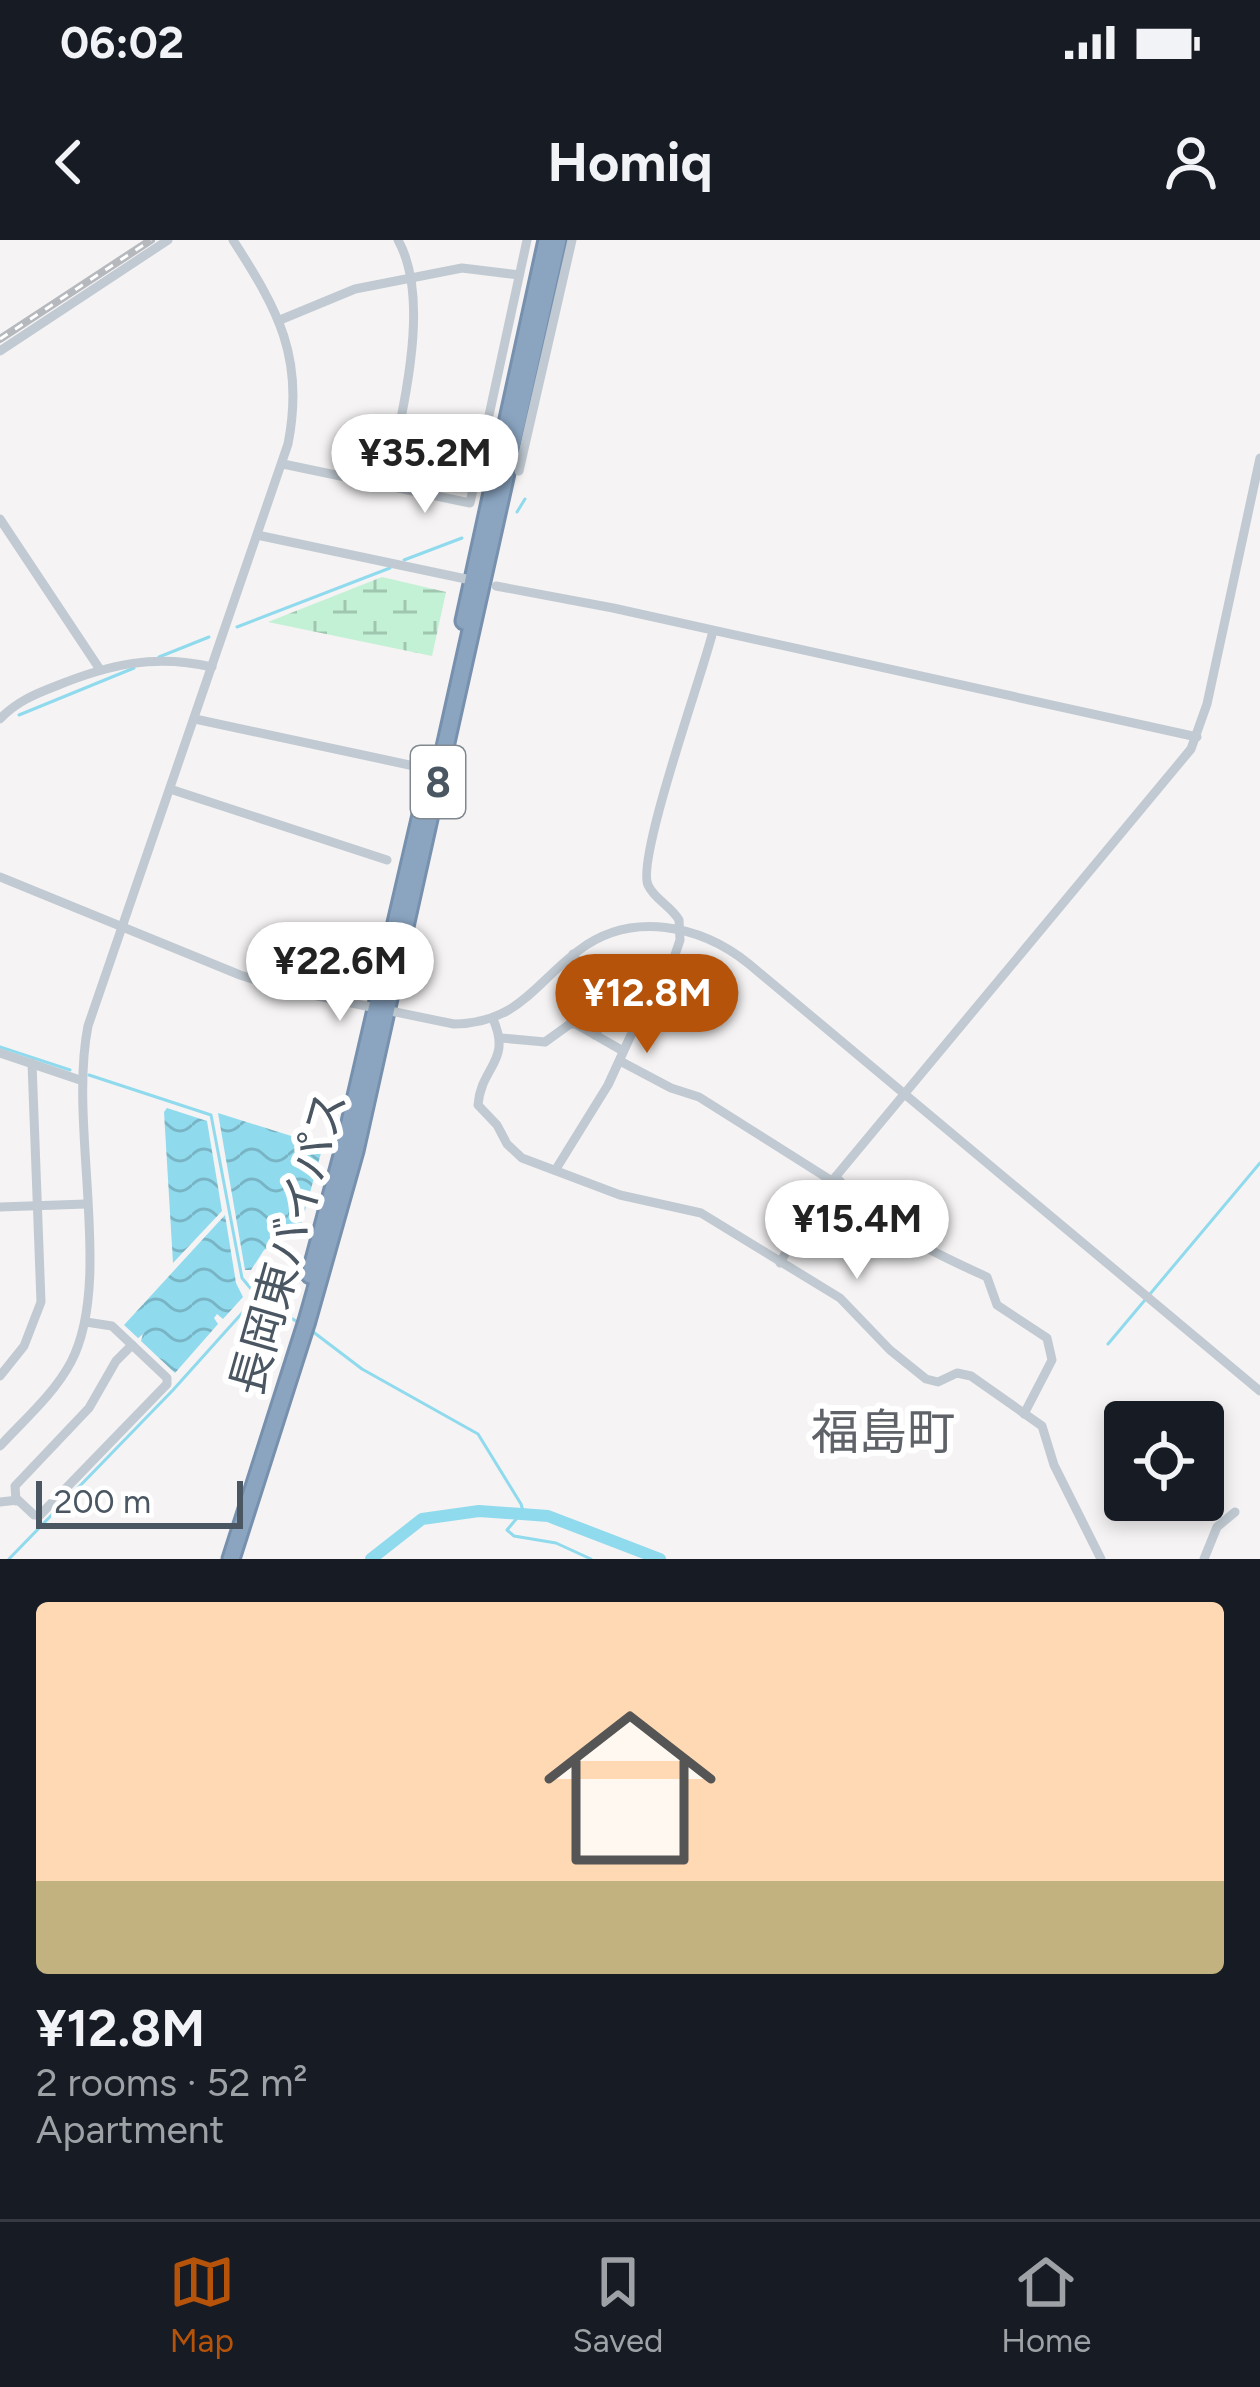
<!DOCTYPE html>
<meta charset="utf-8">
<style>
:root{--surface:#171b24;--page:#242831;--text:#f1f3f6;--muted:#9ea1a6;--line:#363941;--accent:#b45309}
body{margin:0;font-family:Figtree,"Noto Sans JP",sans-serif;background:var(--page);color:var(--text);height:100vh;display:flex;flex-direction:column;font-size:45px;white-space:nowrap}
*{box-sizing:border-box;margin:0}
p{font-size:39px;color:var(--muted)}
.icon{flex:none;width:66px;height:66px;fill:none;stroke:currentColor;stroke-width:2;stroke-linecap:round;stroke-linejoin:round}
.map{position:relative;height:1319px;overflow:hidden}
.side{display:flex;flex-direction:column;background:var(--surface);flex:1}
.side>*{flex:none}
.tools{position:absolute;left:1104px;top:1161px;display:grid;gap:24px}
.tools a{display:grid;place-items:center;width:120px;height:120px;border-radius:12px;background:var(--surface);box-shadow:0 6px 18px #0003;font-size:60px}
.scale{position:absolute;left:36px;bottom:30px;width:207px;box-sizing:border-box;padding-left:12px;border:6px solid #4a5661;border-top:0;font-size:33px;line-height:42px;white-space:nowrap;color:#4a5661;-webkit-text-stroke:9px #fff;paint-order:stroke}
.price{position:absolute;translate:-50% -102px;padding:0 27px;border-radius:42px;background:#fff;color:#222;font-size:39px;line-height:78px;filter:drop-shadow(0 3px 6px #0008)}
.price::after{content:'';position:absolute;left:50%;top:72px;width:36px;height:27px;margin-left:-18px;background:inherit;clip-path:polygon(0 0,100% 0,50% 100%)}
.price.active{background:var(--accent);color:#fff}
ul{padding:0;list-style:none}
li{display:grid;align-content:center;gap:24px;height:636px;padding:0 36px}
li+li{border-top:3px solid var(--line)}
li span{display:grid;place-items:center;height:372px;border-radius:12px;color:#555}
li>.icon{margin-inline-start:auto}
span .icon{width:216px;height:216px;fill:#fffc;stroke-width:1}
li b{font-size:51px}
.status{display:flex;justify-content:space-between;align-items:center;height:84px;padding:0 60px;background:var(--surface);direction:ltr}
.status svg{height:33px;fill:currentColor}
header{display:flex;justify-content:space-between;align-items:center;height:156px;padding:0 36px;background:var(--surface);font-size:54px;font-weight:700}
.tabs{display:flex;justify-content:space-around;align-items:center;height:168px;border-top:3px solid var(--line);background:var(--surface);font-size:33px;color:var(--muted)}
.tabs a{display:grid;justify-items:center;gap:6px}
.tabs .active{color:var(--accent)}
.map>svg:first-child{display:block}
.wetland{fill:url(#wetland-marsh)}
.water{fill:url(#water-waves)}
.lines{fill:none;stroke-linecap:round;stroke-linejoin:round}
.stream{stroke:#90daee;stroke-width:3}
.river{stroke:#90daee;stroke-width:12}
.highway-casing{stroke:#7690ad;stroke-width:21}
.minor{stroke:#c1cad2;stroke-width:9}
.highway{stroke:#8ba5c1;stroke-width:15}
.rail-casing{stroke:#b5b8bd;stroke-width:8}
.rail{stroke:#fff;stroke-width:3;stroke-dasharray:9;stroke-linecap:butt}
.labels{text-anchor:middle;stroke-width:12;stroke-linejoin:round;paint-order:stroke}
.shield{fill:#fff;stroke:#808990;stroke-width:3}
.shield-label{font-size:42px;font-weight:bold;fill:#4a5661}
.street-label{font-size:45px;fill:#4a5661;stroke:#fff}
.neighbourhood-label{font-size:48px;fill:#5f6368;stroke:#fff}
</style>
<div class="status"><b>06:02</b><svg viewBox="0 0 49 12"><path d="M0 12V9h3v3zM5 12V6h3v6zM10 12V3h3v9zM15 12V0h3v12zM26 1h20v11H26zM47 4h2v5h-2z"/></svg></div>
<header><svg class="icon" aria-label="back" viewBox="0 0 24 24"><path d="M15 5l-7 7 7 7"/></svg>Homiq<svg class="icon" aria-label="person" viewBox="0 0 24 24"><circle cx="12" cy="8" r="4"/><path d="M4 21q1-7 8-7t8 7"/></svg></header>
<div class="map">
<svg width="1260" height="1319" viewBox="0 0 1260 1319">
<defs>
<pattern id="wetland-marsh" width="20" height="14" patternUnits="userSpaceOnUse" patternTransform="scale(3)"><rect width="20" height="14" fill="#c3f1d5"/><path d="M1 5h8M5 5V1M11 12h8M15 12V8" fill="none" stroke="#a0c6b0"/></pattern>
<pattern id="water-waves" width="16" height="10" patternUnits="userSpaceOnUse" patternTransform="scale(3)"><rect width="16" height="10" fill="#90daee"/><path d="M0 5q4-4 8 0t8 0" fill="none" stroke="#78b4c4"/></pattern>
</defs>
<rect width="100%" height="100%" fill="#f5f3f3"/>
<!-- wetland -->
<polygon class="wetland" points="382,337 446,352 432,416 268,382"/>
<!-- water -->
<g class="water">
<polygon points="167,868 207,881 222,971 173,1023 164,872"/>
<polygon points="218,873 323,906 300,988 264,1010 251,1030 245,1030"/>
<polygon points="225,975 236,1043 243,1057 223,1079 217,1074 214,1078 218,1084 175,1133 141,1101 143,1094 138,1098 124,1085"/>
</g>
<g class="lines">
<!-- stream -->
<g class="stream">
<polyline points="517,272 525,259"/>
<polyline points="404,320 462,298"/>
<polyline points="237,387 390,328"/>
<polyline points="159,417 209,397"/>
<polyline points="19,475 134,428"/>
<polyline points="0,807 70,830"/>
<polyline points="89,835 211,875 242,1038 257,1056 299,1083"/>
<polyline points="312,1091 362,1129 478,1194 521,1264 523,1271 507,1290 514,1296 556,1303 591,1319"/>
<polyline points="1108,1104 1260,923"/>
<polyline points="9,1319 173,1150 252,1062"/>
</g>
<!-- river -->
<polyline class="river" points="371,1319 422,1279 479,1271 548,1276 660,1319"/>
<defs>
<g id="highway">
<polyline points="464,381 547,0"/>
<polyline points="310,1035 344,908 429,540"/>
<polyline points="231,1319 307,1081 355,911 558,0"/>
</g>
</defs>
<!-- highway casing -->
<use href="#highway" class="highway-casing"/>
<!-- minor -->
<g class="minor">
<polyline points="280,80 355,49 462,28 519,35"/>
<polyline points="0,111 168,0"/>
<polyline points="283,224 470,263 527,0"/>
<polyline points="519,231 572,0"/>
<path d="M388,245C400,175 433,63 398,0"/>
<polyline points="0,279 99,428"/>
<polyline points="257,295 466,339"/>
<polyline points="496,346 613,368 1197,497"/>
<path d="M0,479C16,462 35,454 56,446C110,424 155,414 212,427"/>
<polyline points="195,479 414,526"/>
<polyline points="170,549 387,620"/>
<path d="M0,637L240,735L283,749L454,784C518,783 533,745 578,711C631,670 701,685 749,724L1260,1151"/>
<polyline points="573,714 581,728 616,758 595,795"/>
<path d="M493,779C512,822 481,826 478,865L497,885L507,904L522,918L620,955L701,973L840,1058L890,1110L926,1139L938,1142L957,1133L971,1136L1042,1186L1054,1225L1101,1319"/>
<polyline points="501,798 545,802 570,784 576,784 623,811"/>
<polyline points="0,813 80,840"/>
<polyline points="620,821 671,848 699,857 832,941"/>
<path d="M556,929L608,845L631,795L660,759L680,700L679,680C671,666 654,659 648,645C636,619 703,433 713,391"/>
<path d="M836,937C881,988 925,1009 987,1037L997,1065L1047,1098L1052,1120L1024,1174"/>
<polyline points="0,967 86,964"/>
<polyline points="780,1023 811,967 832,941 1191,509 1207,464 1260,218"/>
<polyline points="0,1136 24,1106 41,1062 32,823"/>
<path d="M0,1206C25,1179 54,1154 71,1122C114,1040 68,886 88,786L288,204C305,118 278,70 233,0"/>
<polyline points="16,1261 15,1246 89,1168 116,1121 132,1105"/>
<polyline points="0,1262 18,1260 34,1275 40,1275 167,1144 167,1138 112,1086 86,1082"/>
<polyline points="1204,1319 1217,1287 1235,1272"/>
</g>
<!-- highway -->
<use href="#highway" class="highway"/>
<defs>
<polyline id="rail" points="0,99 151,0"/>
</defs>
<!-- rail casing -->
<use href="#rail" class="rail-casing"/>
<!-- rail -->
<use href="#rail" class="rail"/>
</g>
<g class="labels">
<!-- shield labels -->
<rect class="shield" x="411" y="506" width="54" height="72" rx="9"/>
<g class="shield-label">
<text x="438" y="557">8</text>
</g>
<!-- street labels -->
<g class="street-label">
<text transform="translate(288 1003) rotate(-74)" y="16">長岡東バイパス</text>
</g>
<!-- neighbourhood labels -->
<g class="neighbourhood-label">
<text x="883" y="1209">福島町</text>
</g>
</g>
</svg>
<div class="tools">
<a><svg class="icon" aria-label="locate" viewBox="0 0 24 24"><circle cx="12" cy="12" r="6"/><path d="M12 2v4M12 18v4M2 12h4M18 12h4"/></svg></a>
</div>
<div class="scale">200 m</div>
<b class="price" style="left:425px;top:276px">¥35.2M</b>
<b class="price" style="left:340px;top:784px">¥22.6M</b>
<b class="price active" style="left:647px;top:816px">¥12.8M</b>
<b class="price" style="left:857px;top:1042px">¥15.4M</b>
</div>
<section class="side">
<ul>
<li><span style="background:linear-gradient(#ffd9b3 75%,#c2b280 0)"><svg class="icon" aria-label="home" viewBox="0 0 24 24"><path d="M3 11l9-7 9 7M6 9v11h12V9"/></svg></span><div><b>¥12.8M</b><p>2 rooms · 52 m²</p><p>Apartment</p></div></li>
</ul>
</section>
<nav class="tabs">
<a class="active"><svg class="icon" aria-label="map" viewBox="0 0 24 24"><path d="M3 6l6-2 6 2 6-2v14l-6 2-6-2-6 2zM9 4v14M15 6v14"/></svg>Map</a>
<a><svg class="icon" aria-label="saved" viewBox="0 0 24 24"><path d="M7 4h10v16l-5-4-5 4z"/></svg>Saved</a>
<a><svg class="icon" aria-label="home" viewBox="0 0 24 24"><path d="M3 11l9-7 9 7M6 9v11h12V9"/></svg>Home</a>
</nav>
